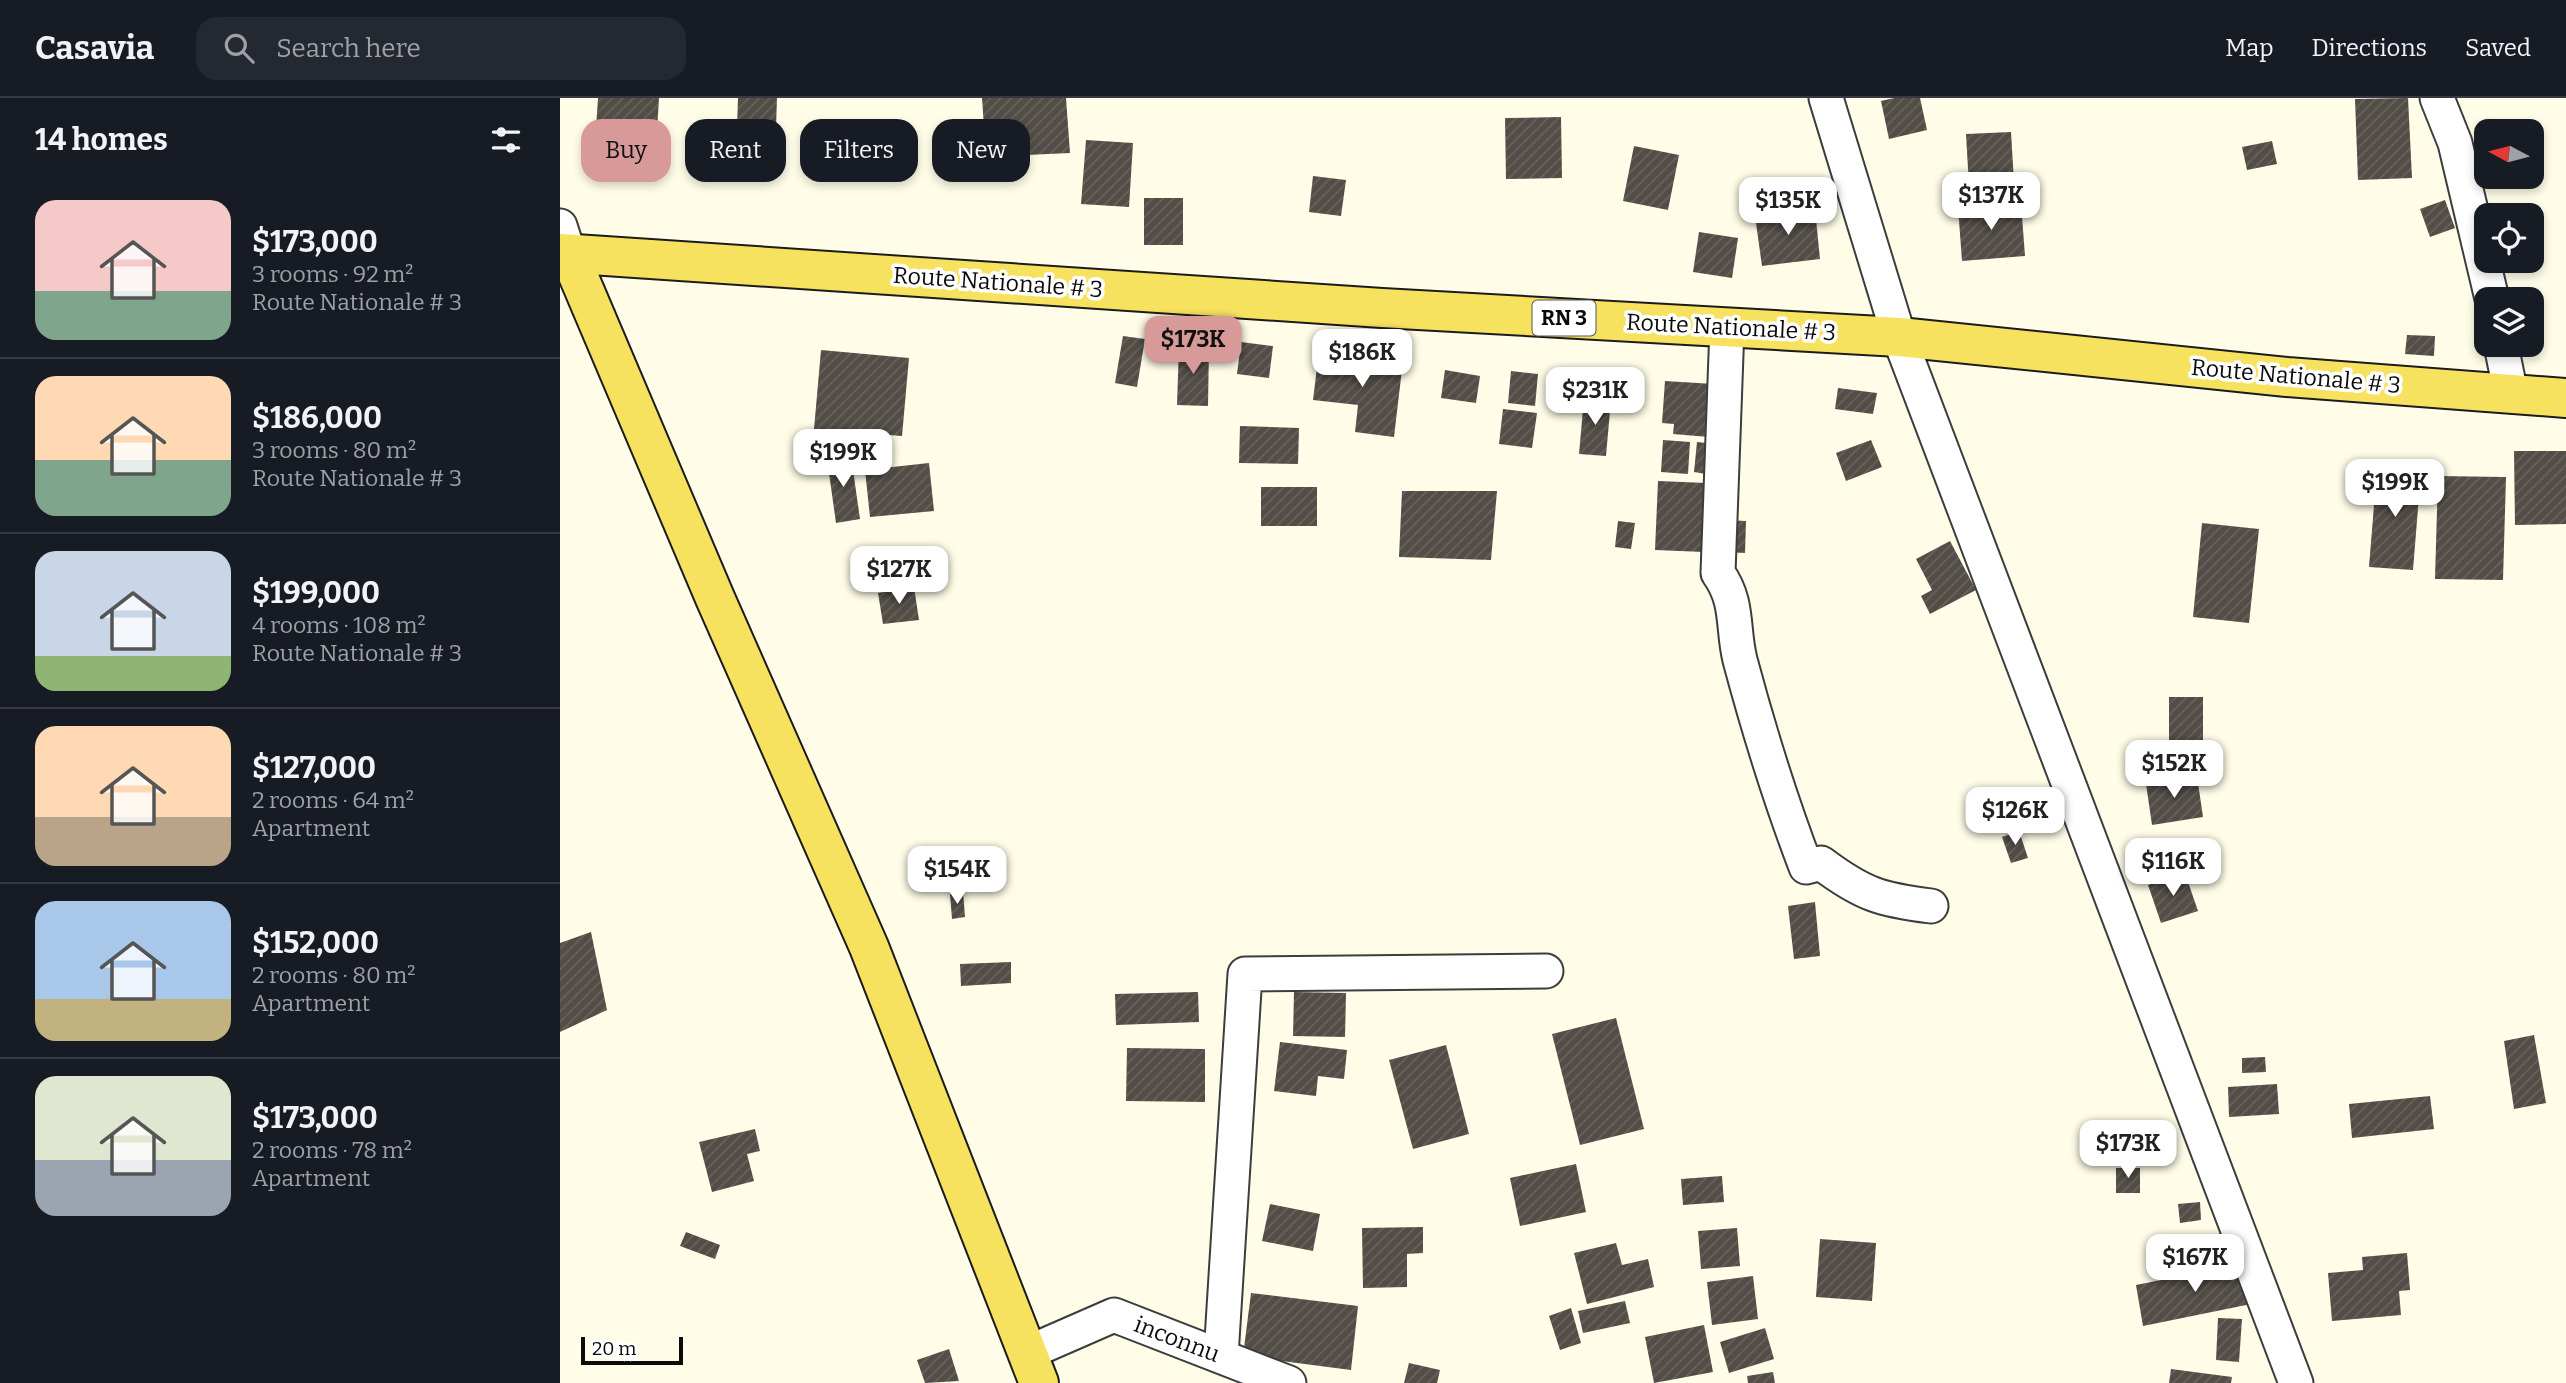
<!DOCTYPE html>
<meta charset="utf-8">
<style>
:root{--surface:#171b24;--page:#242831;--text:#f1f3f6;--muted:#9ea1a6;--line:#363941;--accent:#d79a98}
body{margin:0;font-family:Bitter,serif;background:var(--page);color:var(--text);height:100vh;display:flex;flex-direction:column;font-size:26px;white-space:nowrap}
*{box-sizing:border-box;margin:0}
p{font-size:23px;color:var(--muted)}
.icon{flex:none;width:38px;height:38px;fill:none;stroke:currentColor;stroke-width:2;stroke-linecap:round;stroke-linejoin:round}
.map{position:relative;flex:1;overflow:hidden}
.sheet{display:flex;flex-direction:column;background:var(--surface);width:560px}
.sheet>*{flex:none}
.hud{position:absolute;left:21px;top:21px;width:665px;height:63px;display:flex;gap:14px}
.needle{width:46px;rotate:277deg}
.fabs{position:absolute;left:1914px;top:21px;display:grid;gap:14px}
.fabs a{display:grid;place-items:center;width:70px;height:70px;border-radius:14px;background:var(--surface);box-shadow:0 4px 10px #0003;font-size:35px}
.scale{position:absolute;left:21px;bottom:18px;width:102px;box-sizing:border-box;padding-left:7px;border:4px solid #0a0a0a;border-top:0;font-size:19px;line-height:24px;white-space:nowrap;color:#0a0a0a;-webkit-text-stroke:5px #fff;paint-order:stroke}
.price{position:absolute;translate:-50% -60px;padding:0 16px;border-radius:14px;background:#fff;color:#222;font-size:23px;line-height:46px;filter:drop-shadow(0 2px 4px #0008)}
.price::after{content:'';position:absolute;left:50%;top:42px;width:21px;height:16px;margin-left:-10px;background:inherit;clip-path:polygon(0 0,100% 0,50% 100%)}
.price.active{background:var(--accent);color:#111}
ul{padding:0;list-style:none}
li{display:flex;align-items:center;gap:21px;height:175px;padding:0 35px}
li+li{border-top:2px solid var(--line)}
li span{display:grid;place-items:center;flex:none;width:196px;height:140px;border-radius:21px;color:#555}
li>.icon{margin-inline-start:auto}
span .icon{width:84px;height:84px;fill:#fffc;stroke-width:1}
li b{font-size:30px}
h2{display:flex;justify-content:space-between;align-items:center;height:84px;padding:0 35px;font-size:30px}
.pill{padding:0 24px;border-radius:21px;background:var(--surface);box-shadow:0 4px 10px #0003;font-size:24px;line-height:63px}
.pill.active{background:var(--accent);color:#111}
header{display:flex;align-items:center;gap:42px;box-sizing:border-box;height:98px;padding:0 35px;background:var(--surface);border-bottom:2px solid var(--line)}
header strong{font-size:33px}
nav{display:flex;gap:38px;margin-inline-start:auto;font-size:24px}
.search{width:490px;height:63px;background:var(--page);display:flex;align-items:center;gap:18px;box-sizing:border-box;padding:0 24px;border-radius:21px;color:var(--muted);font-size:26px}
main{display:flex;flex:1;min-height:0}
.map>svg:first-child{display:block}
.building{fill:url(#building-hatch)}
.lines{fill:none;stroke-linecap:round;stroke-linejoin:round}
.minor-casing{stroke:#3d3d3d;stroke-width:37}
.major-casing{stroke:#1b1b1b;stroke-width:42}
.minor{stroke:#fff;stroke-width:33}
.major{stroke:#f7e260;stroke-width:38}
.labels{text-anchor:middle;stroke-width:7;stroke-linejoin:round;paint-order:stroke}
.shield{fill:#fff;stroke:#545454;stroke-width:2}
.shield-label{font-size:21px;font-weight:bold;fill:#0a0a0a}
.street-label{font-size:23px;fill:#0a0a0a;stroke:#fff}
</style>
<header>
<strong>Casavia</strong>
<div class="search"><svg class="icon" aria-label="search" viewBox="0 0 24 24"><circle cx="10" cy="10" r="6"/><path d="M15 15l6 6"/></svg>Search here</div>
<nav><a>Map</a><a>Directions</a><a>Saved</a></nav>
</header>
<main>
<section class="sheet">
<h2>14 homes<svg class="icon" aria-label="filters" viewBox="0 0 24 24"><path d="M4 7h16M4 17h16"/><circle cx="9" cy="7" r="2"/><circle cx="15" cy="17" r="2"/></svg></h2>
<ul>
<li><span style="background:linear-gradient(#f6c9c9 65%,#7fa58c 0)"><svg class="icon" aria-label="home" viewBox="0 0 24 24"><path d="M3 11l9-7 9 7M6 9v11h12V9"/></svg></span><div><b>$173,000</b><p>3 rooms · 92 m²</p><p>Route Nationale # 3</p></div></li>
<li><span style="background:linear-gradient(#ffd9b3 60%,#7fa58c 0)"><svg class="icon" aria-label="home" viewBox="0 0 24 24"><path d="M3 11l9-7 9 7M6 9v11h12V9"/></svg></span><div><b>$186,000</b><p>3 rooms · 80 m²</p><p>Route Nationale # 3</p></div></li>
<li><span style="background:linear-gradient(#c9d6e8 75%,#8fb573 0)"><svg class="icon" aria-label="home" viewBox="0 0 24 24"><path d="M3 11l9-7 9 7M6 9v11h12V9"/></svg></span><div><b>$199,000</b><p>4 rooms · 108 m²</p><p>Route Nationale # 3</p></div></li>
<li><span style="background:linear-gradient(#ffd9b3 65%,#b9a48a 0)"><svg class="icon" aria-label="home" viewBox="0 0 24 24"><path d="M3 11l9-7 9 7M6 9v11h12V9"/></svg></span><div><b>$127,000</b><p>2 rooms · 64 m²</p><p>Apartment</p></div></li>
<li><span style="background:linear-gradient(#a9c7e8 70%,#c2b280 0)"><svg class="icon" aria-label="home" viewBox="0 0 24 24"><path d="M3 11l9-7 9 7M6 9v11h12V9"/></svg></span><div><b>$152,000</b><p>2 rooms · 80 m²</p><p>Apartment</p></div></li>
<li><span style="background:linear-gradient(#dfe7d0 60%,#9aa5b1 0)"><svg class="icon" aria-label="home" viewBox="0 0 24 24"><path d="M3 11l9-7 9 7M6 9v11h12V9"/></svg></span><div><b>$173,000</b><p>2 rooms · 78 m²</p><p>Apartment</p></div></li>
</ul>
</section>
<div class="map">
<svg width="2006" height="1285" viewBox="0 0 2006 1285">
<defs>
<pattern id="building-hatch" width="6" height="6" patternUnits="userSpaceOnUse" patternTransform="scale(1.75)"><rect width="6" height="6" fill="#534d47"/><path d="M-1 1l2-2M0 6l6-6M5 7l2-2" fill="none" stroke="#67625d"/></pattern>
</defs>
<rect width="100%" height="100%" fill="#fffde8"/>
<!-- building -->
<g class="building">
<polygon points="38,0 99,0 96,50 35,46"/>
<polygon points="178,0 217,0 215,59 176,58"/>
<polygon points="422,0 506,0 510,55 426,59"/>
<polygon points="1334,0 1360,0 1367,32 1329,41 1321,3"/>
<polygon points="1848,0 1852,80 1798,82 1795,1"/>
<polygon points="1001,19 1002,80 946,81 945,20"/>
<polygon points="1451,34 1454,84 1409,88 1406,36"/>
<polygon points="526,42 573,45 569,109 521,106"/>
<polygon points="1712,43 1717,66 1687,72 1682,49"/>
<polygon points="1074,48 1119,57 1108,112 1063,103"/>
<polygon points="753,78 786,82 781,118 749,114"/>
<rect x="584" y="100" width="39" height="47"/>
<polygon points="1885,102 1895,130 1870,139 1860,111"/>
<polygon points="1461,105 1465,158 1402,163 1398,109"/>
<polygon points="1255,111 1260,161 1202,168 1195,118"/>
<polygon points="1139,134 1178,140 1172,180 1133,174"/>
<polygon points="1847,237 1875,238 1874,258 1845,256"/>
<polygon points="563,238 585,241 577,289 555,285"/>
<polygon points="681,244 713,248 709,280 677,276"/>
<polygon points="619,248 649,249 648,308 617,307"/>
<polygon points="261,252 349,260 342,338 254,331"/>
<polygon points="759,253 843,263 834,339 795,334 798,307 753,302"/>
<polygon points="885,272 920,278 916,305 881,300"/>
<polygon points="951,273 978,276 975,308 948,305"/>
<polygon points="1105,283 1154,286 1149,339 1113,336 1114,326 1102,325"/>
<polygon points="1278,290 1317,295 1313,316 1275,311"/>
<polygon points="1024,300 1051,302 1046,358 1019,356"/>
<polygon points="943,311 977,315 972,350 939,346"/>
<polygon points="680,328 739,330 738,366 679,365"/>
<polygon points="1103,342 1130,344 1128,376 1101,374"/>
<polygon points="1311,342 1322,369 1286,383 1276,355"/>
<polygon points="1137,344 1155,346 1152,377 1134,374"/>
<polygon points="1954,353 2006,353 2006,426 1955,427"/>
<polygon points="291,358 300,421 276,425 267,361"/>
<polygon points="369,365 374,413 310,419 305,372"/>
<polygon points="1817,370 1861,373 1853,472 1809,469"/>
<polygon points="1878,378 1946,379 1943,482 1875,481"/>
<polygon points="1098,383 1147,385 1144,454 1095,452"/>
<rect x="701" y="389" width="56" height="39"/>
<polygon points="842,393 937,393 931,462 839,459"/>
<polygon points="1166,422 1186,423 1185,455 1165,454"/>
<polygon points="1058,423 1075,425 1071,451 1055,449"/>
<polygon points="1642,425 1699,431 1689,525 1633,519"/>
<polygon points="1390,443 1416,492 1370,516 1361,498 1372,492 1356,461"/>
<polygon points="354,489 359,522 323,526 318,495"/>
<rect x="1609" y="599" width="34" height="52"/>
<polygon points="1637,678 1643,719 1592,727 1586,686"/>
<polygon points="1459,733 1468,760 1451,765 1442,739"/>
<polygon points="1625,775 1638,813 1601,825 1588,787"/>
<polygon points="403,794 405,819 392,821 390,796"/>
<polygon points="1255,804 1260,858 1234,861 1228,808"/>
<polygon points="31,834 47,912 0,934 0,845"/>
<polygon points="451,864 451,885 401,888 400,866"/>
<polygon points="638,894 639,924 556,927 555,896"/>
<polygon points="734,894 786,895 785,939 733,938"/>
<polygon points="1056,920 1084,1031 1020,1047 992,936"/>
<polygon points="1974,937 1986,1005 1954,1011 1944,943"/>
<polygon points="720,944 787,952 784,981 758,978 756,998 714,993"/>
<polygon points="886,947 909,1036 853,1051 829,962"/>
<polygon points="567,950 645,951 645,1004 566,1003"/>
<polygon points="1705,959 1706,974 1682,975 1682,960"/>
<polygon points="1717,986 1719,1016 1669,1019 1668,989"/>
<polygon points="1870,998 1874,1031 1792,1040 1789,1006"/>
<polygon points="195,1031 200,1053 187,1056 194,1083 152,1094 139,1044"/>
<polygon points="1016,1066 1026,1114 960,1128 950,1080"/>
<rect x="1556" y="1070" width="24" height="25"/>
<polygon points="1162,1078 1164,1104 1123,1107 1121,1081"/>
<polygon points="1640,1104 1641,1122 1620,1125 1618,1106"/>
<polygon points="710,1106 760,1116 753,1153 702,1143"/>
<polygon points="863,1129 863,1155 847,1156 847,1189 803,1190 802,1130"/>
<polygon points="1177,1130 1180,1168 1141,1171 1138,1133"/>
<polygon points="126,1134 160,1147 155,1161 120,1148"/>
<polygon points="1260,1141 1316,1145 1312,1203 1256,1199"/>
<polygon points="1056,1145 1062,1167 1088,1161 1094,1189 1027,1206 1014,1155"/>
<polygon points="1847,1155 1850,1192 1839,1193 1841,1217 1772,1223 1768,1175 1803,1172 1802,1159"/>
<polygon points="1687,1165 1696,1205 1583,1228 1576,1187"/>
<polygon points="1193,1178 1198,1221 1152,1227 1147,1184"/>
<polygon points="691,1195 798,1208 791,1272 683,1258"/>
<polygon points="1065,1203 1070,1225 1023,1235 1018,1213"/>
<polygon points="1011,1210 1021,1245 1000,1252 989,1218"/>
<polygon points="1658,1220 1682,1221 1679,1264 1656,1262"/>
<polygon points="1144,1227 1153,1274 1094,1285 1085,1239"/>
<polygon points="1205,1230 1214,1261 1169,1275 1160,1244"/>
<polygon points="389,1251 399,1283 365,1285 357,1262"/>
<polygon points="849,1265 880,1272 877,1285 844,1285"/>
<polygon points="1611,1271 1672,1279 1671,1285 1609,1285"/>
<polygon points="1213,1274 1215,1285 1188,1285 1187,1278"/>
</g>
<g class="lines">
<defs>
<g id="minor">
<polyline points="1266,0 1339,239 1736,1285"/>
<polyline points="1877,0 1895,45 1932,201"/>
<polyline points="0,128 9,156"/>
<path d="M1167,229L1158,475C1179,504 1172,530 1180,562C1199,633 1220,701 1246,769L1261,765C1302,796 1321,802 1371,808"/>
<polyline points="1941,247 1951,296"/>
<polyline points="467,1255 554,1217 729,1285"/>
<polyline points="661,1258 685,876 986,873"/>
</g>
<g id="major">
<polyline points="0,155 822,210 1339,239 1727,279 2006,300"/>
<polyline points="9,156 155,500 309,849 479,1285"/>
</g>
</defs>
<!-- minor casing -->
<use href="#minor" class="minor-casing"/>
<!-- major casing -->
<use href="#major" class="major-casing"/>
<!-- minor -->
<use href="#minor" class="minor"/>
<!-- major -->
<use href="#major" class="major"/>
</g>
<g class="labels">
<!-- shield labels -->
<rect class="shield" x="972.5" y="202.5" width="63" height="35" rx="5"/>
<g class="shield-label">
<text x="1004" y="227">RN 3</text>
</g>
<!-- street labels -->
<g class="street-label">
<text transform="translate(438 184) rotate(4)" y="8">Route Nationale # 3</text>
<text transform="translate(1171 229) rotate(3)" y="8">Route Nationale # 3</text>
<text transform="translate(1736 278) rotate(5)" y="8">Route Nationale # 3</text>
<text transform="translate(617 1241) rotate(21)" y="8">inconnu</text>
</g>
</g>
</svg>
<div class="fabs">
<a><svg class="needle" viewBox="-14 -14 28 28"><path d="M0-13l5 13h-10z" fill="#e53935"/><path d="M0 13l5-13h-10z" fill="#9ea1a6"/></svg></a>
<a><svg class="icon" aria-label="locate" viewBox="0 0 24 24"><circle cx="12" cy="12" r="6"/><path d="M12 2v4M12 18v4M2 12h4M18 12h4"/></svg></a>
<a><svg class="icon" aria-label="layers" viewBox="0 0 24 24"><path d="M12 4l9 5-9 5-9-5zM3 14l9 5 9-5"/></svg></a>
</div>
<div class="scale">20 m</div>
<b class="price" style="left:1431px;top:134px">$137K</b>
<b class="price" style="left:1228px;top:139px">$135K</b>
<b class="price active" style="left:633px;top:278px">$173K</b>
<b class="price" style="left:802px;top:291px">$186K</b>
<b class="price" style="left:1035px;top:329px">$231K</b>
<b class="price" style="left:283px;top:391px">$199K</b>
<b class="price" style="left:1835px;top:421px">$199K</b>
<b class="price" style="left:339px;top:508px">$127K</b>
<b class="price" style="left:1614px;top:702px">$152K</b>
<b class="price" style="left:1455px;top:749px">$126K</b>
<b class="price" style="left:1613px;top:800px">$116K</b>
<b class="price" style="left:397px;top:808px">$154K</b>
<b class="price" style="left:1568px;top:1082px">$173K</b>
<b class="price" style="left:1635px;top:1196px">$167K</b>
<div class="hud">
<a class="pill active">Buy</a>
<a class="pill">Rent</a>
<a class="pill">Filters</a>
<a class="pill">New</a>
</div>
</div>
</main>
